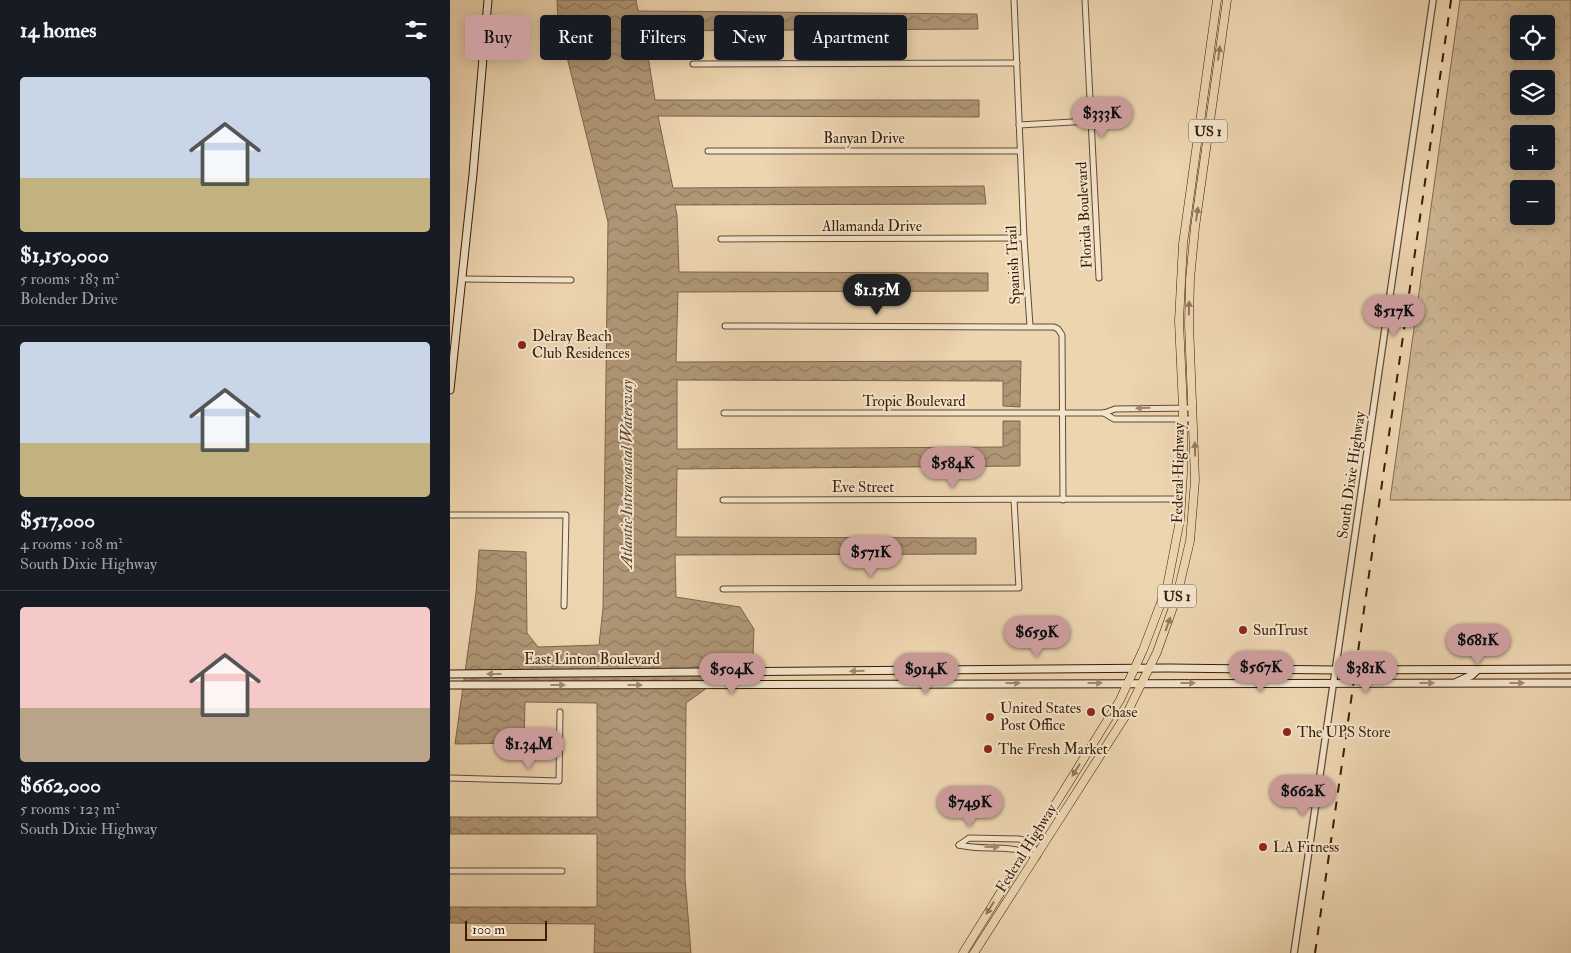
<!DOCTYPE html>
<meta charset="utf-8">
<style>
:root{--surface:#171b24;--page:#242831;--text:#f1f3f6;--muted:#9ea1a6;--line:#363941;--accent:#c59692}
body{margin:0;font-family:"IM FELL Double Pica",serif;background:var(--page);color:var(--text);height:100vh;display:flex;flex-direction:column;font-size:19px;white-space:nowrap}
*{box-sizing:border-box;margin:0}
p{font-size:16px;color:var(--muted)}
.icon{flex:none;width:28px;height:28px;fill:none;stroke:currentColor;stroke-width:2;stroke-linecap:round;stroke-linejoin:round}
.map{position:relative;flex:1;overflow:hidden}
.side{display:flex;flex-direction:column;background:var(--surface);width:450px}
.side>*{flex:none}
.banner{position:absolute;left:15px;top:15px;width:475px;height:45px;display:flex;gap:10px}
.buttons{position:absolute;left:1060px;top:15px;display:grid;gap:10px}
.buttons a{display:grid;place-items:center;width:45px;height:45px;border-radius:5px;background:var(--surface);box-shadow:0 2px 12px #0003;font-size:25px}
.scale{position:absolute;left:15px;bottom:12px;width:82px;box-sizing:border-box;padding-left:5px;border:2px solid #381c04;border-top:0;font-size:14px;line-height:18px;white-space:nowrap;color:#381c04;-webkit-text-stroke:4px #f3e4cc;paint-order:stroke}
.price{position:absolute;translate:-50% -42px;padding:0 11px;border-radius:18px;background:var(--accent);color:#111;font-size:16px;line-height:32px;filter:drop-shadow(0 1px 2px #0008)}
.price::after{content:'';position:absolute;left:50%;top:30px;width:15px;height:11px;margin-left:-8px;background:inherit;clip-path:polygon(0 0,100% 0,50% 100%)}
.price.current{background:#222;color:#fff}
ul{padding:0;list-style:none}
li{display:grid;align-content:center;gap:10px;height:265px;padding:0 20px}
li+li{border-top:1px solid var(--line)}
li span{display:grid;place-items:center;height:155px;border-radius:5px;color:#555}
li>.icon{margin-inline-start:auto}
span .icon{width:90px;height:90px;fill:#fffc;stroke-width:1}
li b{font-size:21px}
h2{display:flex;justify-content:space-between;align-items:center;height:60px;padding:0 20px;font-size:21px}
.chip{padding:0 18px;border-radius:5px;background:var(--surface);box-shadow:0 2px 12px #0003;font-size:18px;line-height:45px}
.chip.current{background:var(--accent);color:#111}
main{display:flex;flex:1;min-height:0}
.map>svg:first-child{display:block}
.forest{fill:url(#forest-crowns);stroke:#83694c;fill-rule:evenodd}
.water{fill:url(#water-waves);stroke:#7f6548}
.lines{fill:none;stroke-linecap:round;stroke-linejoin:round}
.minor-casing{stroke:#654a2f;stroke-width:7}
.tertiary-casing{stroke:#654a2f;stroke-width:8}
.secondary-casing{stroke:#381c04;stroke-width:9}
.primary-casing{stroke:#381c04;stroke-width:9}
.minor{stroke:#f3e4cc;stroke-width:5}
.tertiary{stroke:#f3e4cc;stroke-width:5.5}
.secondary{stroke:#f3e4cc;stroke-width:7}
.primary{stroke:#edd5b0;stroke-width:8}
.rail{stroke:#381c04;stroke-width:2;stroke-dasharray:9 9;stroke-linecap:butt}
.oneway{fill:#92785a}
.oneway2{fill:#9f8a72}
.poi-dot{fill:#8f2418;stroke:#f3e4cc;stroke-width:2}
.labels{text-anchor:middle;stroke-width:4;stroke-linejoin:round;paint-order:stroke}
.shield{fill:#f3e4cc;stroke:#705840;stroke-width:1}
.shield-label{font-size:14px;font-weight:bold;fill:#381c04}
.street-label{font-size:15px;fill:#381c04;stroke:#f3e4cc}
.poi-label{font-size:15px;fill:#381c04;stroke:#f3e4cc;text-anchor:start}
.water-label{font-size:16px;font-style:italic;fill:#62472c;stroke:#f3e4cc}
</style>
<main>
<section class="side">
<h2>14 homes<svg class="icon" aria-label="filters" viewBox="0 0 24 24"><path d="M4 7h16M4 17h16"/><circle cx="9" cy="7" r="2"/><circle cx="15" cy="17" r="2"/></svg></h2>
<ul>
<li><span style="background:linear-gradient(#c9d6e8 65%,#c2b280 0)"><svg class="icon" aria-label="home" viewBox="0 0 24 24"><path d="M3 11l9-7 9 7M6 9v11h12V9"/></svg></span><div><b>$1,150,000</b><p>5 rooms · 183 m²</p><p>Bolender Drive</p></div></li>
<li><span style="background:linear-gradient(#c9d6e8 65%,#c2b280 0)"><svg class="icon" aria-label="home" viewBox="0 0 24 24"><path d="M3 11l9-7 9 7M6 9v11h12V9"/></svg></span><div><b>$517,000</b><p>4 rooms · 108 m²</p><p>South Dixie Highway</p></div></li>
<li><span style="background:linear-gradient(#f6c9c9 65%,#b9a48a 0)"><svg class="icon" aria-label="home" viewBox="0 0 24 24"><path d="M3 11l9-7 9 7M6 9v11h12V9"/></svg></span><div><b>$662,000</b><p>5 rooms · 123 m²</p><p>South Dixie Highway</p></div></li>
</ul>
</section>
<div class="map">
<svg width="1121" height="953" viewBox="0 0 1121 953">
<defs>
<pattern id="forest-crowns" width="20" height="18" patternUnits="userSpaceOnUse" patternTransform="scale(1.25)"><rect width="20" height="18" fill="#ceb693"/><path d="M2 6a3 3 0 1 1 6 0M12 15a3 3 0 1 1 6 0" fill="none" stroke="#b29c7d"/></pattern>
<pattern id="water-waves" width="16" height="10" patternUnits="userSpaceOnUse" patternTransform="scale(1.25)"><rect width="16" height="10" fill="#af9676"/><path d="M0 5q4-4 8 0t8 0" fill="none" stroke="#8f7a5f"/></pattern>
</defs>
<rect width="100%" height="100%" fill="#edd5b0"/>
<filter id="stains"><feTurbulence type="fractalNoise" baseFrequency=".004" numOctaves="4"/><feColorMatrix values="0 0 0 0 .2 0 0 0 0 .09 0 0 0 0 .02 0 0 0 .5 -.17"/></filter>
<radialGradient id="worn" r=".72"><stop offset=".6" stop-color="#630" stop-opacity="0"/><stop offset="1" stop-color="#630" stop-opacity=".3"/></radialGradient>
<!-- forest -->
<path class="forest" d="M1010,0H1121V500H940ZM1069,24H1096V51H1069ZM1069,79H1096V106H1069ZM1069,134H1096V161H1069ZM1069,189H1096V216H1069Z"/>
<!-- water -->
<polygon class="water" points="107,0 186,0 188,11 527,14 528,29 194,31 205,100 529,100 529,117 208,116 223,188 534,186 536,204 225,205 227,215 229,272 538,273 538,291 228,292 226,362 571,361 570,407 553,406 553,381 227,380 227,449 553,447 553,421 570,421 570,466 227,469 226,537 526,538 526,554 225,555 226,597 290,607 304,629 303,655 236,703 235,878 241,953 144,953 145,924 0,923 0,907 147,907 147,834 0,834 0,817 147,817 147,703 75,702 74,743 5,744 26,593 29,550 76,552 77,633 88,647 149,645 153,608 158,222 108,21"/>
<g class="lines">
<defs>
<g id="minor">
<polyline points="564,0 574,238 580,326"/>
<polyline points="635,0 649,278"/>
<polyline points="243,64 567,63"/>
<polyline points="569,125 641,121"/>
<polyline points="258,151 570,151"/>
<polyline points="271,239 574,238"/>
<polyline points="12,279 121,280"/>
<polyline points="275,326 604,327 608,329 612,335 613,500"/>
<polyline points="274,413 654,413 665,409 743,408"/>
<polyline points="654,413 664,419 743,419"/>
<polyline points="273,500 732,499"/>
<polyline points="0,515 116,515 114,606"/>
<polyline points="273,589 569,588 564,500"/>
<polyline points="0,778 109,781 110,712"/>
<polyline points="509,845 519,838 569,839 581,842 587,856"/>
<path d="M509,845C538,852 557,842 587,857"/>
<polyline points="0,871 112,871"/>
</g>
<polyline id="tertiary" points="844,953 983,0"/>
<g id="secondary">
<polyline points="0,390 23,174 38,0"/>
<polyline points="0,674 719,668 885,670 1121,669"/>
<polyline points="1007,682 1022,675 1027,670"/>
<polyline points="0,685 1121,683"/>
</g>
<g id="primary">
<polyline points="513,953 670,700 693,650 717,587 730,520 733,474 733,408 729,321 733,244 767,0"/>
<polyline points="524,953 676,715 707,652 727,596 740,541 745,480 739,324 740,279 745,227 777,0"/>
</g>
</defs>
<!-- minor casing -->
<use href="#minor" class="minor-casing"/>
<!-- tertiary casing -->
<use href="#tertiary" class="tertiary-casing"/>
<!-- secondary casing -->
<use href="#secondary" class="secondary-casing"/>
<!-- primary casing -->
<use href="#primary" class="primary-casing"/>
<!-- minor -->
<use href="#minor" class="minor"/>
<!-- tertiary -->
<use href="#tertiary" class="tertiary"/>
<!-- secondary -->
<use href="#secondary" class="secondary"/>
<!-- primary -->
<use href="#primary" class="primary"/>
<!-- rail -->
<polyline class="rail" points="865,953 1001,0"/>
</g>
<!-- one-way arrows -->
<defs><path id="oneway-solid" d="M-6-.8H1V-3.2L6.5 0L1 3.2V.8H-6Z" transform="scale(1.25)"/></defs>
<g class="oneway">
<use href="#oneway-solid" transform="translate(769 53) rotate(-82)"/>
<use href="#oneway-solid" transform="translate(747 214) rotate(-82)"/>
<use href="#oneway-solid" transform="translate(739 308) rotate(-89)"/>
<use href="#oneway-solid" transform="translate(745 449) rotate(-92)"/>
<use href="#oneway-solid" transform="translate(718 624) rotate(-70)"/>
<use href="#oneway-solid" transform="translate(626 770) rotate(122)"/>
<use href="#oneway-solid" transform="translate(540 908) rotate(122)"/>
</g>
<g class="oneway2">
<use href="#oneway-solid" transform="translate(693 408) rotate(179)"/>
<use href="#oneway-solid" transform="translate(407 671) rotate(179)"/>
<use href="#oneway-solid" transform="translate(44 674) rotate(180)"/>
<use href="#oneway-solid" transform="translate(563 683)"/>
<use href="#oneway-solid" transform="translate(645 683)"/>
<use href="#oneway-solid" transform="translate(738 683)"/>
<use href="#oneway-solid" transform="translate(977 683)"/>
<use href="#oneway-solid" transform="translate(1067 683)"/>
<use href="#oneway-solid" transform="translate(108 685)"/>
<use href="#oneway-solid" transform="translate(185 685)"/>
<use href="#oneway-solid" transform="translate(542 847)"/>
</g>
<!-- markers -->
<g class="poi-dot">
<circle cx="72" cy="345" r="5"/>
<circle cx="793" cy="630" r="5"/>
<circle cx="641" cy="712" r="5"/>
<circle cx="540" cy="717" r="5"/>
<circle cx="837" cy="732" r="5"/>
<circle cx="538" cy="749" r="5"/>
<circle cx="813" cy="847" r="5"/>
</g>
<g class="labels">
<!-- shield labels -->
<g class="shield">
<rect x="739" y="119.5" width="38" height="23" rx="4"/>
<rect x="708" y="584.5" width="38" height="23" rx="4"/>
</g>
<g class="shield-label">
<text x="758" y="136">US 1</text>
<text x="727" y="601">US 1</text>
</g>
<!-- street labels -->
<g class="street-label">
<text x="414" y="143">Banyan Drive</text>
<text transform="translate(634 215) rotate(-93)" y="5">Florida Boulevard</text>
<text x="422" y="231">Allamanda Drive</text>
<text transform="translate(563 265) rotate(-93)" y="5">Spanish Trail</text>
<text x="464" y="406">Tropic Boulevard</text>
<text transform="translate(728 473) rotate(-89)" y="5">Federal Highway</text>
<text transform="translate(901 475) rotate(-82)" y="5">South Dixie Highway</text>
<text x="413" y="492">Eve Street</text>
<text x="142" y="664">East Linton Boulevard</text>
<text transform="translate(576 848) rotate(-58)" y="5">Federal Highway</text>
</g>
<!-- poi labels -->
<g class="poi-label">
<text x="82" y="341">Delray Beach<tspan x="82" dy="17">Club Residences</tspan></text>
<text x="803" y="635">SunTrust</text>
<text x="550" y="713">United States<tspan x="550" dy="17">Post Office</tspan></text>
<text x="651" y="717">Chase</text>
<text x="847" y="737">The UPS Store</text>
<text x="548" y="754">The Fresh Market</text>
<text x="823" y="852">LA Fitness</text>
</g>
<!-- water labels -->
<g class="water-label">
<text transform="translate(176 474) rotate(-90)" y="6">Atlantic Intracoastal Waterway</text>
</g>
</g>
<rect width="100%" height="100%" filter="url(#stains)"/>
<rect width="100%" height="100%" fill="url(#worn)"/>
</svg>
<div class="buttons">
<a><svg class="icon" aria-label="locate" viewBox="0 0 24 24"><circle cx="12" cy="12" r="6"/><path d="M12 2v4M12 18v4M2 12h4M18 12h4"/></svg></a>
<a><svg class="icon" aria-label="layers" viewBox="0 0 24 24"><path d="M12 4l9 5-9 5-9-5zM3 14l9 5 9-5"/></svg></a>
<a>+</a>
<a>−</a>
</div>
<div class="scale">100 m</div>
<b class="price" style="left:652px;top:139px">$333K</b>
<b class="price current" style="left:427px;top:316px">$1.15M</b>
<b class="price" style="left:944px;top:337px">$517K</b>
<b class="price" style="left:503px;top:489px">$584K</b>
<b class="price" style="left:421px;top:578px">$571K</b>
<b class="price" style="left:587px;top:658px">$659K</b>
<b class="price" style="left:1028px;top:666px">$681K</b>
<b class="price" style="left:811px;top:693px">$567K</b>
<b class="price" style="left:916px;top:694px">$381K</b>
<b class="price" style="left:282px;top:695px">$504K</b>
<b class="price" style="left:476px;top:695px">$914K</b>
<b class="price" style="left:79px;top:770px">$1.34M</b>
<b class="price" style="left:853px;top:817px">$662K</b>
<b class="price" style="left:520px;top:828px">$749K</b>
<div class="banner">
<a class="chip current">Buy</a>
<a class="chip">Rent</a>
<a class="chip">Filters</a>
<a class="chip">New</a>
<a class="chip">Apartment</a>
</div>
</div>
</main>
